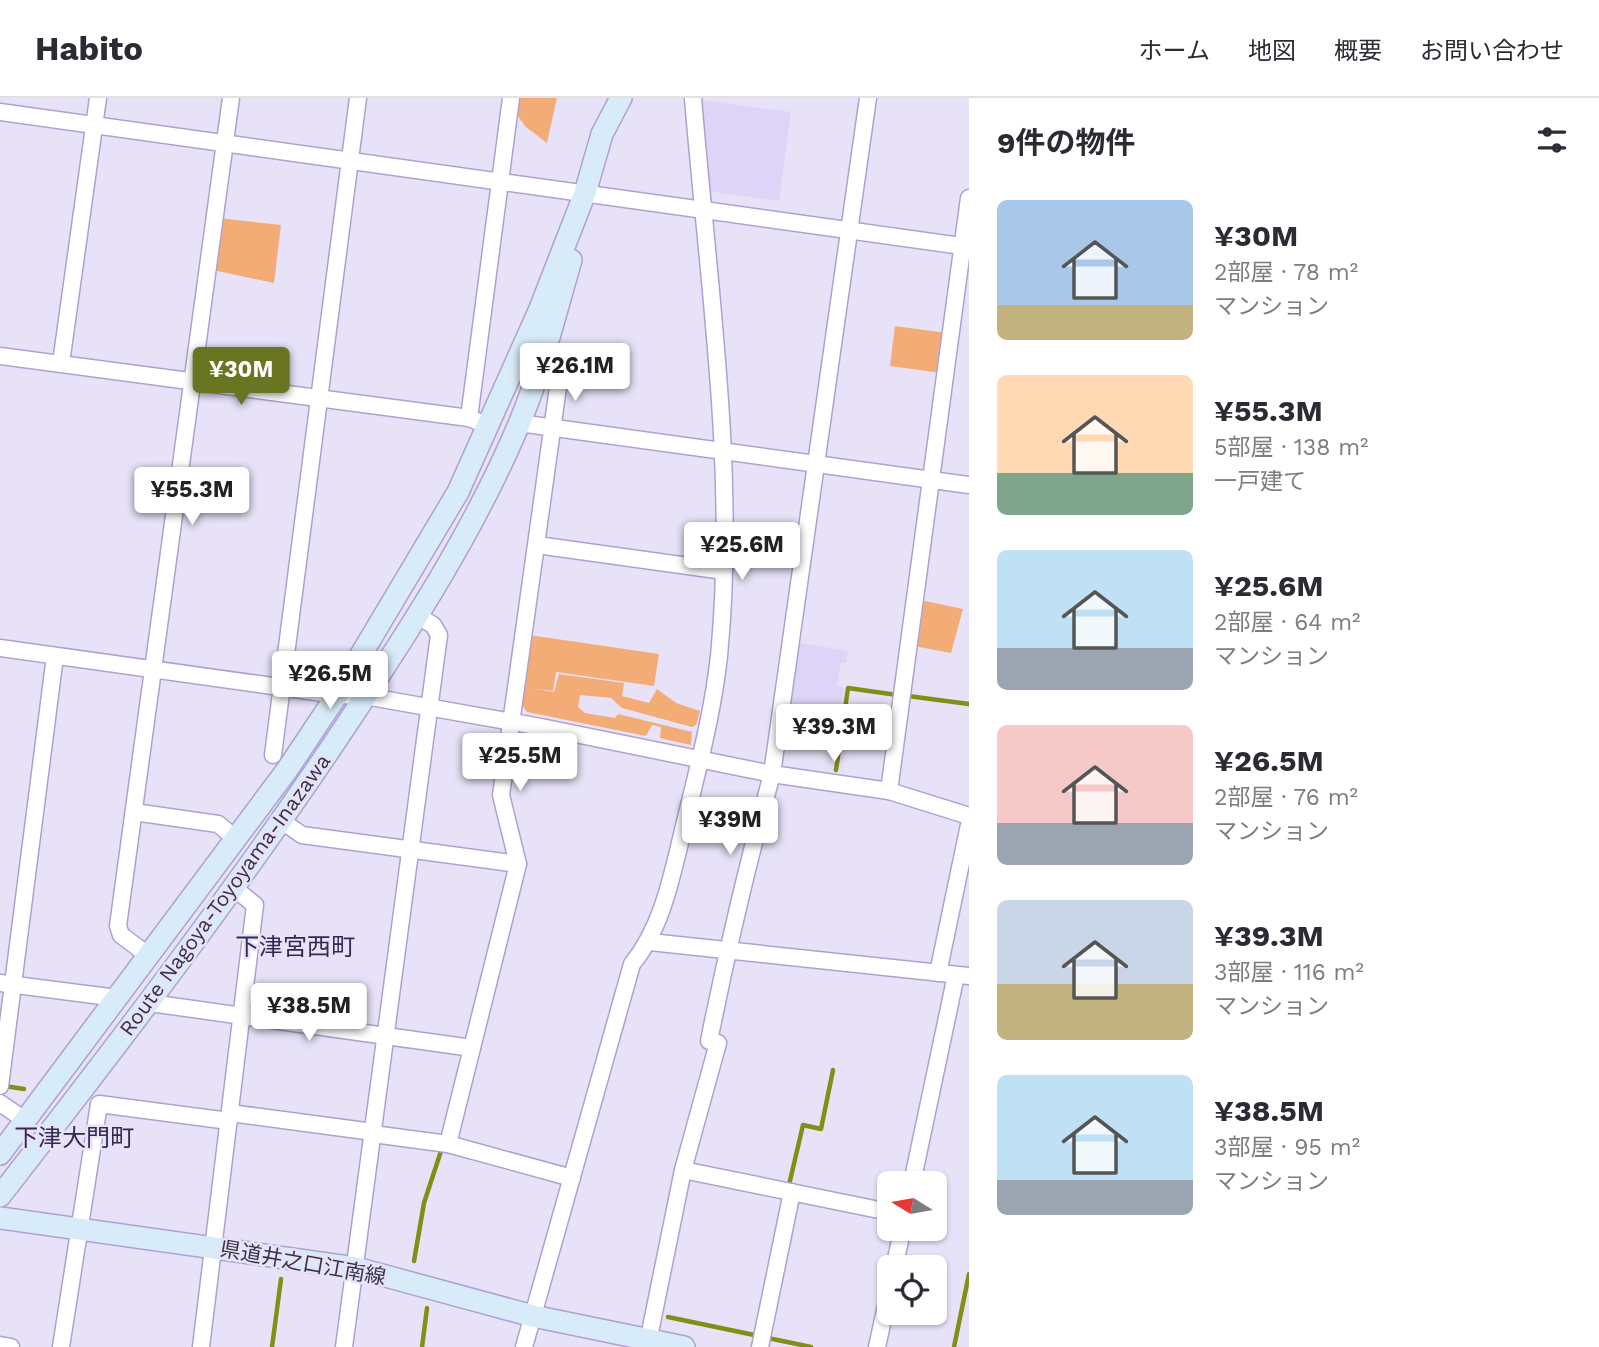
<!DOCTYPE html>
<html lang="ja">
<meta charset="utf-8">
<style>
:root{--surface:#fff;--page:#f2f2f3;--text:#2b2b33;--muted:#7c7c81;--line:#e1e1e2;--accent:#697521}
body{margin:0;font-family:"Work Sans","Noto Sans JP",sans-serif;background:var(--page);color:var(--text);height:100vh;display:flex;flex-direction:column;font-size:26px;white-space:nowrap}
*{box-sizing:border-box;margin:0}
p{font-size:23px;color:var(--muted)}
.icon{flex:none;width:38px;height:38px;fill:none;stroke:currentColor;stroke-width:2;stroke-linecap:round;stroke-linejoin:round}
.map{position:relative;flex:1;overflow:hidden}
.sheet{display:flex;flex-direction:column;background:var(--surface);width:630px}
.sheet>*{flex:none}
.needle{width:46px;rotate:281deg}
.fabs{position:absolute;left:877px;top:1073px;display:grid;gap:14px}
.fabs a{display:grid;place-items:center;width:70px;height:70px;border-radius:10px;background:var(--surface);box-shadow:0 2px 5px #0004;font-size:35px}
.price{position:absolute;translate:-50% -60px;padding:0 16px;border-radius:7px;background:#fff;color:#222;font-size:23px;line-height:46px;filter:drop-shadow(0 2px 4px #0008)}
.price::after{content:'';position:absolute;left:50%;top:42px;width:21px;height:16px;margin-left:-10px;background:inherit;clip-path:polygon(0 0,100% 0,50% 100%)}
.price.on{background:var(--accent);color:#fff}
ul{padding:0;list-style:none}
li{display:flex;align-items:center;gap:21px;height:175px;padding:0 28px}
li span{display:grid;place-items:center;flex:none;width:196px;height:140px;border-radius:10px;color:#555}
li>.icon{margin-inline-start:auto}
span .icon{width:84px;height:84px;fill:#fffc;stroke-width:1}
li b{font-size:30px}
h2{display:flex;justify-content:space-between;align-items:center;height:84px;padding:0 28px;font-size:30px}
header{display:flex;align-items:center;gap:42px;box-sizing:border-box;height:98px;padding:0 35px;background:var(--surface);border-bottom:2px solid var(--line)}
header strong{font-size:33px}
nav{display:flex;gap:38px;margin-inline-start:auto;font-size:24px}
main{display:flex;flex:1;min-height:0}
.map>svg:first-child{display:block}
.built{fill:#ddd4f7}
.green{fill:#f4ac76}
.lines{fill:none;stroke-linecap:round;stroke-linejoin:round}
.stream{stroke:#828e16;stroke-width:4.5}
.street-casing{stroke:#aea1d2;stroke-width:19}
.secondary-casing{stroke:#aea1d2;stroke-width:24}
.street{stroke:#fff;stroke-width:16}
.secondary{stroke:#d7ebf8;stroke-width:21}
.labels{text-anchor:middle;stroke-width:5;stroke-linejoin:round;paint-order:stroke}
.street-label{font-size:21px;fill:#383246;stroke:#e7e2f7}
.quarter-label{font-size:24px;fill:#352851;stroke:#e7e2f7}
</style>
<header>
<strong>Habito</strong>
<nav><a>ホーム</a><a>地図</a><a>概要</a><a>お問い合わせ</a></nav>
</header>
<main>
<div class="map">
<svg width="969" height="1249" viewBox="0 0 969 1249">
<rect width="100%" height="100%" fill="#e7e2f7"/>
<!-- built -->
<g class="built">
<polygon points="700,2 791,14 779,103 707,93"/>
<polygon points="796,544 848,553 846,565 841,564 837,588 844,589 838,625 786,617"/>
</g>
<!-- green -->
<g class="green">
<polygon points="515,0 557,0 547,45 526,29 513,12"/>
<polygon points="219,120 281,127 274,185 213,172"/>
<polygon points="895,228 947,235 941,275 890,268"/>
<polygon points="920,502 963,511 951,555 914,548"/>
<polygon points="529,537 659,556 654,588 556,574 553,593 530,590 554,594 559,576 624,585 622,598 649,605 657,591 676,605 700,613 696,627 692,629 622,610 611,600 580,597 578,609 585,615 615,620 618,616 692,634 691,647 660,640 661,629 652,627 646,638 527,614 521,606"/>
</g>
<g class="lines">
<!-- stream -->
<g class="stream">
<polyline points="908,598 969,606"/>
<polyline points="836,672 848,590 897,597"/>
<polyline points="5,988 24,991"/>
<polyline points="789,1087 803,1027 821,1031 833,972"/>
<polyline points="414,1163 424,1105 442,1050"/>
<polyline points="885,1192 889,1172"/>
<polyline points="668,1219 759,1238"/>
<polyline points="768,1240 811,1249"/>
<polyline points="272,1249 281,1181"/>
<polyline points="422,1249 427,1210"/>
<polyline points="954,1249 969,1176"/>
</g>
<defs>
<g id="street">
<polyline points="0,14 969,149"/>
<polyline points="0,258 469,320 489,328"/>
<polyline points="61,265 98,0"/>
<polyline points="469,320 511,0"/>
<polyline points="519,325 969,387"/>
<polyline points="537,447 724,473"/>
<polyline points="0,550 337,597 365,598 541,629 772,676 889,693 969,718"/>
<polyline points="273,657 358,0"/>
<polyline points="889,693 969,100"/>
<polyline points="134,714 218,726 236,741"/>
<polyline points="282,723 302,737 518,766"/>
<polyline points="650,844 969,878"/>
<polyline points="149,858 121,837 118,828 231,0"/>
<polyline points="938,875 969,727"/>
<polyline points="0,885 117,900"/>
<polyline points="150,905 472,950"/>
<polyline points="0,988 55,558"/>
<polyline points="0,1005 25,1022"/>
<polyline points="230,1015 373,1034"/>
<polyline points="373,1036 448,1046 572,1080"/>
<polyline points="448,1046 518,766 501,697 560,275"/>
<polyline points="683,1072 889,1114"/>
<polyline points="912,1085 956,877"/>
<polyline points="894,1169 903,1130"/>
<polyline points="0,1247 11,1249"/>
<polyline points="61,1249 99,1006 229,1023"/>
<polyline points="201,1249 255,807 234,790"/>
<polyline points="344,1249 439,537 433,527 416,517"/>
<path d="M524,1249L632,866C664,827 673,772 685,724C698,670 713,614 719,558C737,373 708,185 693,0"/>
<path d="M647,1249L683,1072L718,945L709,943C727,853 748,764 772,676L868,0"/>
<polyline points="760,1249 792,1094"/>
<polyline points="877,1249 889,1194"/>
</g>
<g id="secondary">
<polyline points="0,1056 287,672 337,597 458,394 539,213 585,95 602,36 621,0"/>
<path d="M0,1098C119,945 237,791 345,629C409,533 474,433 519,326C541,274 555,217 571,162"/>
<polyline points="0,1120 356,1170 533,1218 684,1249"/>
</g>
</defs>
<!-- street casing -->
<use href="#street" class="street-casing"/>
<!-- secondary casing -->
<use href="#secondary" class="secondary-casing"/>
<!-- street -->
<use href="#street" class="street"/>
<!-- secondary -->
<use href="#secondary" class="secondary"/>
</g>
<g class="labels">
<!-- street labels -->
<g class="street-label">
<text transform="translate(225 797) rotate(-54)" y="7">Route Nagoya-Toyoyama-Inazawa</text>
<text transform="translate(303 1165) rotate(10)" y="7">県道井之口江南線</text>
</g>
<!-- quarter labels -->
<g class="quarter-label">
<text x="295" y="857">下津宮西町</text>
<text x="74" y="1048">下津大門町</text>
</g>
</g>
</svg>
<div class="fabs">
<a><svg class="needle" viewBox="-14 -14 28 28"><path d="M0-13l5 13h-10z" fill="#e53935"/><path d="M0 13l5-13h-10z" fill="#7c7c81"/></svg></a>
<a><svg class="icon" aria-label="locate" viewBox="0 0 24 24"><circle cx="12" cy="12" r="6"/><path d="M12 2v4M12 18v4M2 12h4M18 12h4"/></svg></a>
</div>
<b class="price" style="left:575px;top:305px">¥26.1M</b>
<b class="price on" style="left:241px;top:309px">¥30M</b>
<b class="price" style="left:192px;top:429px">¥55.3M</b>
<b class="price" style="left:742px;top:484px">¥25.6M</b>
<b class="price" style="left:330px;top:613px">¥26.5M</b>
<b class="price" style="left:834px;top:666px">¥39.3M</b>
<b class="price" style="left:520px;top:695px">¥25.5M</b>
<b class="price" style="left:730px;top:759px">¥39M</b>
<b class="price" style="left:309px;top:945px">¥38.5M</b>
</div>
<section class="sheet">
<h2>9件の物件<svg class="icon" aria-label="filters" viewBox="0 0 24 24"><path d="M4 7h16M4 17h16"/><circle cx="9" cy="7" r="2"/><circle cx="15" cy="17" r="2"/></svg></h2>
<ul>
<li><span style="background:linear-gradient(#a9c7e8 75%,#c2b280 0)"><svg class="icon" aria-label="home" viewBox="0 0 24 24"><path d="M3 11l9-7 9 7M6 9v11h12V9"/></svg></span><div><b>¥30M</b><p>2部屋 · 78 m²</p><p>マンション</p></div></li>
<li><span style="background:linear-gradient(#ffd9b3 70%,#7fa58c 0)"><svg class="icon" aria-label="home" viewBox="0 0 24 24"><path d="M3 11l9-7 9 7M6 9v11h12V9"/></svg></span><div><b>¥55.3M</b><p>5部屋 · 138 m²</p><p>一戸建て</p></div></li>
<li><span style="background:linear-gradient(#bfe0f5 70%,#9aa5b1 0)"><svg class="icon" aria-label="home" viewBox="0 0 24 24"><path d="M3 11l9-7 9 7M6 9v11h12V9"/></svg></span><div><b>¥25.6M</b><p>2部屋 · 64 m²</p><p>マンション</p></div></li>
<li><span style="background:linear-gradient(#f6c9c9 70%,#9aa5b1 0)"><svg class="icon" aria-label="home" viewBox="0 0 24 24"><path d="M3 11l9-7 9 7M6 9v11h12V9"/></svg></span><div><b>¥26.5M</b><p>2部屋 · 76 m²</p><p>マンション</p></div></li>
<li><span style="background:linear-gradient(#c9d6e8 60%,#c2b280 0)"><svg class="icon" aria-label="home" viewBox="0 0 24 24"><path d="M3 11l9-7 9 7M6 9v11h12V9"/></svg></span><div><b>¥39.3M</b><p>3部屋 · 116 m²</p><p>マンション</p></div></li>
<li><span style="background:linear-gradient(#bfe0f5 75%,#9aa5b1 0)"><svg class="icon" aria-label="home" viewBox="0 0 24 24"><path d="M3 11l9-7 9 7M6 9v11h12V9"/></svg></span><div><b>¥38.5M</b><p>3部屋 · 95 m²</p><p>マンション</p></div></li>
</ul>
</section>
</main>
